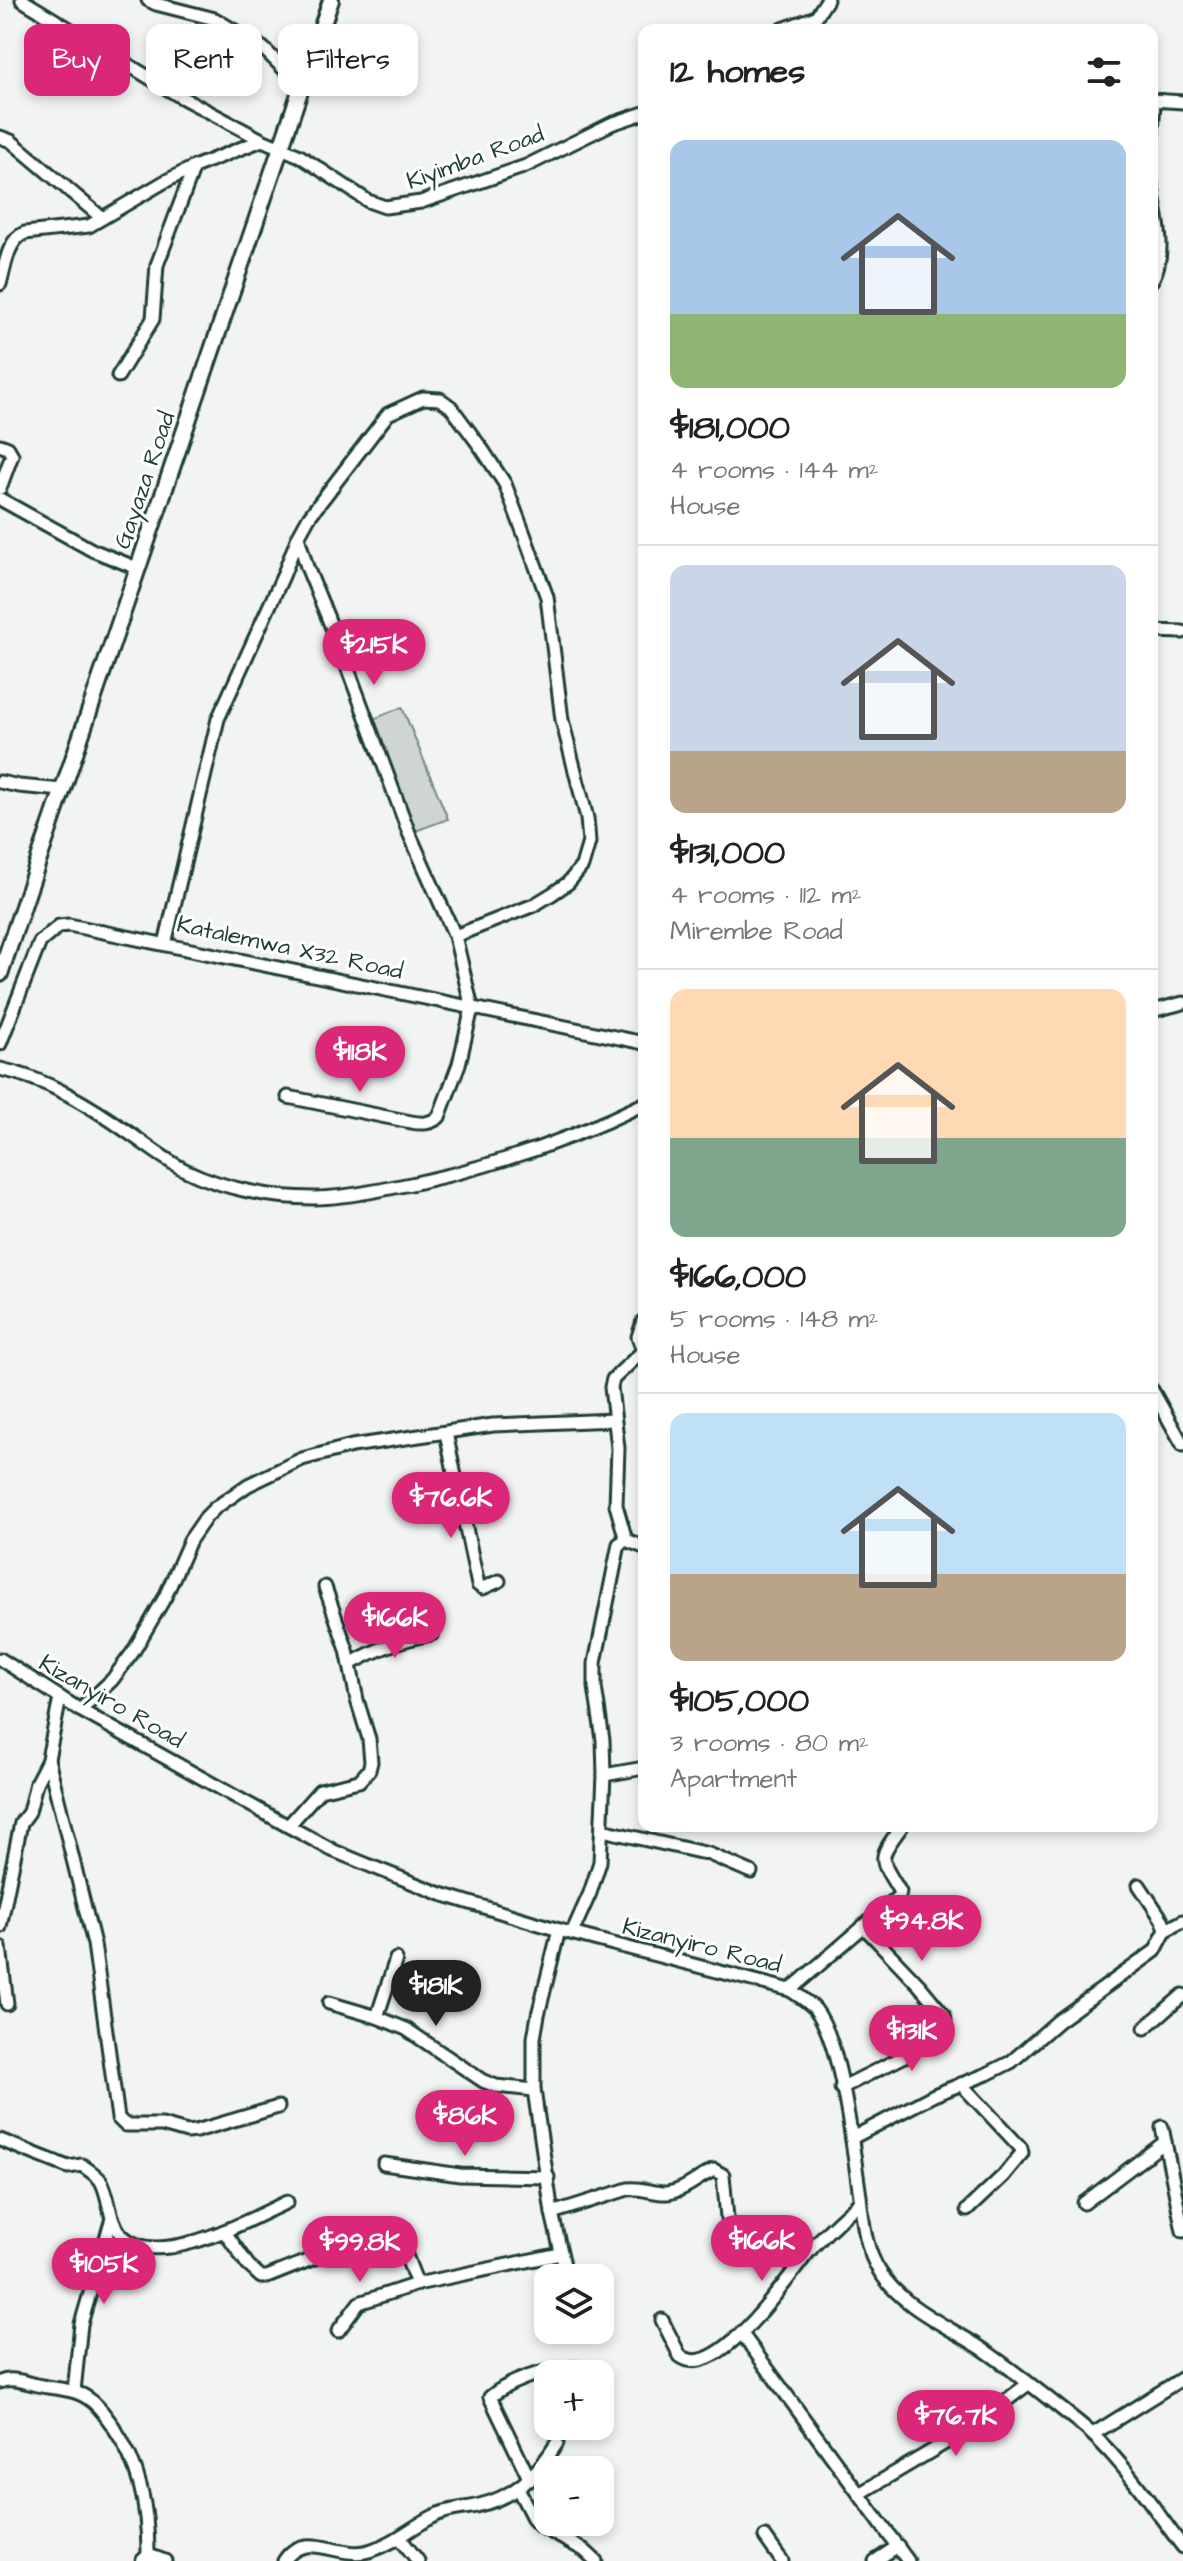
<!DOCTYPE html>
<meta charset="utf-8">
<style>
:root{--surface:#fff;--page:#f2f2f2;--text:#222;--muted:#767676;--line:#e0e0e0;--accent:#db2777}
body{margin:0;font-family:"Architects Daughter",sans-serif;background:var(--page);color:var(--text);height:100vh;display:flex;flex-direction:column;font-size:30px;white-space:nowrap}
*{box-sizing:border-box;margin:0}
p{font-size:26px;color:var(--muted)}
.icon{flex:none;width:44px;height:44px;fill:none;stroke:currentColor;stroke-width:2;stroke-linecap:round;stroke-linejoin:round}
.map{position:relative;flex:1;overflow:hidden}
.sheet{position:absolute;left:638px;top:24px;width:520px;height:1808px;display:flex;flex-direction:column;background:var(--surface);border-radius:16px;box-shadow:0 4px 12px #0003}
.sheet>*{flex:none}
.banner{position:absolute;left:24px;top:24px;width:494px;height:72px;display:flex;gap:16px}
.fabs{position:absolute;left:534px;top:2264px;display:grid;gap:16px}
.fabs a{display:grid;place-items:center;width:80px;height:80px;border-radius:16px;background:var(--surface);box-shadow:0 4px 12px #0003;font-size:40px}
.price{position:absolute;translate:-50% -68px;padding:0 18px;border-radius:28px;background:var(--accent);color:#fff;font-size:26px;line-height:52px;filter:drop-shadow(0 2px 4px #0008)}
.price::after{content:'';position:absolute;left:50%;top:48px;width:24px;height:18px;margin-left:-12px;background:inherit;clip-path:polygon(0 0,100% 0,50% 100%)}
.price.on{background:#222;color:#fff}
ul{padding:0;list-style:none}
li{display:grid;align-content:center;gap:16px;height:424px;padding:0 32px}
li+li{border-top:2px solid var(--line)}
li span{display:grid;place-items:center;height:248px;border-radius:16px;color:#555}
li>.icon{margin-inline-start:auto}
span .icon{width:144px;height:144px;fill:#fffc;stroke-width:1}
li b{font-size:34px}
h2{display:flex;justify-content:space-between;align-items:center;height:96px;padding:0 32px;font-size:34px}
.chip{padding:0 28px;border-radius:16px;background:var(--surface);box-shadow:0 4px 12px #0003;font-size:28px;line-height:72px}
.chip.on{background:var(--accent);color:#fff}
.map>svg:first-child{display:block}
.green{fill:#ced5d3;stroke:#768984;stroke-width:2}
.lines{fill:none;stroke-linecap:round;stroke-linejoin:round}
.minor-casing{stroke:#1f3d34;stroke-width:17}
.major-casing{stroke:#1f3d34;stroke-width:20}
.minor{stroke:#fff;stroke-width:11}
.major{stroke:#fff;stroke-width:14}
.labels{text-anchor:middle;stroke-width:6;stroke-linejoin:round;paint-order:stroke}
.street-label{font-size:24px;fill:#1f3d34;stroke:#fff}
</style>
<div class="map">
<svg width="1183" height="2561" viewBox="0 0 1183 2561">
<rect width="100%" height="100%" fill="#f2f3f3"/>
<filter id="ink" filterUnits="userSpaceOnUse"><feTurbulence type="fractalNoise" baseFrequency=".0125" numOctaves="2"/><feDisplacementMap in="SourceGraphic" scale="16" xChannelSelector="R" yChannelSelector="G"/><feConvolveMatrix kernelMatrix="1 2 1 2 8 2 1 2 1" color-interpolation-filters="sRGB"/></filter>
<g filter="url(#ink)">
<!-- green -->
<polygon class="green" points="402,707 448,819 410,833 369,721"/>
<g class="lines">
<defs>
<g id="minor">
<polyline points="22,0 181,97 262,140 300,156 368,201 385,207 421,202 526,166 611,124 644,113"/>
<polyline points="148,0 156,4 215,19 263,48 283,68 304,80"/>
<polyline points="780,30 816,17 827,0"/>
<polyline points="1152,100 1183,102"/>
<polyline points="1152,135 1154,100"/>
<polyline points="0,137 11,141 102,218"/>
<path d="M1152,187C1156,217 1168,252 1152,280"/>
<path d="M0,284C5,268 7,240 25,233L89,226L164,182L194,167L262,140"/>
<polyline points="118,376 153,319 157,265 194,167"/>
<polyline points="0,445 8,448 12,455 0,488"/>
<polyline points="0,499 92,550 137,568"/>
<polyline points="1152,631 1183,632"/>
<polyline points="0,782 19,786 62,790"/>
<polyline points="165,944 218,719 283,576 298,537"/>
<polyline points="1152,1011 1183,1003"/>
<polyline points="0,1044 40,942 59,926 69,925 644,1043"/>
<path d="M0,1069C46,1078 91,1106 129,1133C148,1146 165,1160 185,1170C224,1189 271,1198 314,1198C335,1198 359,1194 380,1190C470,1174 562,1144 644,1104"/>
<path d="M288,1097L411,1122C422,1124 430,1124 439,1117L459,1064L472,1008L455,936L409,833L339,645L307,567L298,537L309,517L388,414L423,398L440,399L451,407L482,449L505,484L524,534L547,597L562,720L587,818L589,842L582,866L568,883L552,894L534,905L455,936"/>
<polyline points="643,1321 638,1337 644,1353"/>
<polyline points="1152,1390 1183,1445"/>
<polyline points="446,1433 478,1585 483,1588 499,1581"/>
<polyline points="626,1540 616,1505 618,1448 611,1387 613,1379 642,1352"/>
<polyline points="626,1540 644,1547"/>
<path d="M0,1659L80,1710L288,1826L334,1851L373,1867L441,1894L559,1930L790,1990C799,1996 808,2001 815,2009C842,2043 853,2151 860,2196C863,2222 865,2249 880,2272C903,2308 946,2325 981,2348C1014,2370 1046,2397 1078,2422C1120,2455 1150,2504 1183,2547"/>
<path d="M350,1664C379,1648 400,1640 432,1634"/>
<polyline points="60,1698 48,1759 94,1944 118,2118 125,2125 162,2125 187,2132 196,2131 278,2107"/>
<polyline points="80,1710 112,1680 133,1652 165,1597 190,1540 206,1517 215,1508 248,1485 302,1459 352,1446 493,1425 614,1420"/>
<polyline points="604,1775 644,1768"/>
<polyline points="288,1826 320,1790 359,1781 369,1770 371,1762 369,1739 357,1700 347,1650 325,1587"/>
<polyline points="602,1830 709,1854 751,1872"/>
<polyline points="0,1927 21,1823 29,1812 36,1783 48,1760"/>
<polyline points="559,1930 538,2015 534,2038 534,2090 552,2213 567,2278"/>
<polyline points="1166,1930 1183,1921"/>
<polyline points="572,1933 590,1893 600,1862 604,1775 603,1740 595,1687 595,1663 619,1544 626,1540"/>
<polyline points="0,1947 7,2004"/>
<path d="M790,1990L899,1896L900,1892C879,1857 877,1860 902,1826"/>
<polyline points="329,2003 377,2017 406,2029 483,2081 496,2086 534,2090"/>
<polyline points="377,2017 396,1959"/>
<polyline points="1145,2028 1183,1995"/>
<polyline points="961,2084 1021,2148 1022,2153 1003,2176 967,2210"/>
<polyline points="841,2088 907,2055 945,2020 944,2015 919,1985 863,1926"/>
<polyline points="1162,2127 1183,2231"/>
<polyline points="852,2138 934,2095 987,2074 1011,2062 1058,2021 1155,1951 1166,1930 1163,1921 1139,1885"/>
<path d="M0,2140L68,2167L82,2165C88,2170 97,2175 101,2181C110,2197 108,2218 120,2233C154,2274 250,2219 287,2202"/>
<polyline points="384,2164 460,2175 548,2177"/>
<polyline points="1084,2203 1165,2142"/>
<path d="M552,2213L628,2189C641,2187 654,2194 667,2193C685,2191 698,2177 714,2170L723,2175L728,2228"/>
<polyline points="224,2231 248,2265 261,2277 267,2277 327,2253 397,2232 417,2284"/>
<path d="M662,2320L680,2356C717,2384 788,2277 807,2254C823,2234 842,2218 860,2202"/>
<polyline points="338,2331 359,2303 417,2284 560,2254"/>
<polyline points="742,2334 908,2561"/>
<path d="M0,2382C13,2376 28,2384 42,2386C57,2389 76,2389 89,2399C99,2405 106,2417 113,2426C140,2466 148,2507 148,2555L142,2561"/>
<polyline points="74,2391 81,2324 112,2218"/>
<polyline points="1093,2434 1183,2378"/>
<path d="M530,2480L490,2397C512,2379 557,2364 586,2369"/>
<polyline points="518,2489 534,2520 540,2526 584,2550 596,2561"/>
<polyline points="859,2494 967,2430 1028,2384"/>
<polyline points="765,2537 782,2561"/>
<polyline points="400,2538 418,2561"/>
<polyline points="148,2555 165,2561"/>
<path d="M284,2561C305,2528 339,2560 369,2551C394,2544 412,2527 434,2516C447,2509 462,2509 476,2506C514,2498 537,2475 557,2443"/>
<polyline points="875,2561 898,2546"/>
</g>
<polyline id="major" points="0,974 331,0"/>
</defs>
<!-- minor casing -->
<use href="#minor" class="minor-casing"/>
<!-- major casing -->
<use href="#major" class="major-casing"/>
<!-- minor -->
<use href="#minor" class="minor"/>
<!-- major -->
<use href="#major" class="major"/>
</g>
</g>
<g class="labels">
<!-- street labels -->
<g class="street-label">
<text transform="translate(475 157) rotate(-20)" y="8">Kiyimba Road</text>
<text transform="translate(144 480) rotate(-71)" y="8">Gayaza Road</text>
<text transform="translate(290 947) rotate(12)" y="8">Katalemwa X32 Road</text>
<text transform="translate(112 1701) rotate(30)" y="8">Kizanyiro Road</text>
<text transform="translate(702 1945) rotate(14)" y="8">Kizanyiro Road</text>
</g>
</g>
</svg>
<div class="fabs">
<a><svg class="icon" aria-label="layers" viewBox="0 0 24 24"><path d="M12 4l9 5-9 5-9-5zM3 14l9 5 9-5"/></svg></a>
<a>+</a>
<a>−</a>
</div>
<b class="price" style="left:374px;top:687px">$215K</b>
<b class="price" style="left:360px;top:1094px">$118K</b>
<b class="price" style="left:451px;top:1540px">$76.6K</b>
<b class="price" style="left:395px;top:1660px">$166K</b>
<b class="price" style="left:922px;top:1963px">$94.8K</b>
<b class="price on" style="left:436px;top:2028px">$181K</b>
<b class="price" style="left:912px;top:2073px">$131K</b>
<b class="price" style="left:465px;top:2158px">$86K</b>
<b class="price" style="left:762px;top:2283px">$166K</b>
<b class="price" style="left:360px;top:2284px">$99.8K</b>
<b class="price" style="left:104px;top:2306px">$105K</b>
<b class="price" style="left:956px;top:2458px">$76.7K</b>
<div class="banner">
<a class="chip on">Buy</a>
<a class="chip">Rent</a>
<a class="chip">Filters</a>
</div>
<section class="sheet">
<h2>12 homes<svg class="icon" aria-label="filters" viewBox="0 0 24 24"><path d="M4 7h16M4 17h16"/><circle cx="9" cy="7" r="2"/><circle cx="15" cy="17" r="2"/></svg></h2>
<ul>
<li><span style="background:linear-gradient(#a9c7e8 70%,#8fb573 0)"><svg class="icon" aria-label="home" viewBox="0 0 24 24"><path d="M3 11l9-7 9 7M6 9v11h12V9"/></svg></span><div><b>$181,000</b><p>4 rooms · 144 m²</p><p>House</p></div></li>
<li><span style="background:linear-gradient(#c9d6e8 75%,#b9a48a 0)"><svg class="icon" aria-label="home" viewBox="0 0 24 24"><path d="M3 11l9-7 9 7M6 9v11h12V9"/></svg></span><div><b>$131,000</b><p>4 rooms · 112 m²</p><p>Mirembe Road</p></div></li>
<li><span style="background:linear-gradient(#ffd9b3 60%,#7fa58c 0)"><svg class="icon" aria-label="home" viewBox="0 0 24 24"><path d="M3 11l9-7 9 7M6 9v11h12V9"/></svg></span><div><b>$166,000</b><p>5 rooms · 148 m²</p><p>House</p></div></li>
<li><span style="background:linear-gradient(#bfe0f5 65%,#b9a48a 0)"><svg class="icon" aria-label="home" viewBox="0 0 24 24"><path d="M3 11l9-7 9 7M6 9v11h12V9"/></svg></span><div><b>$105,000</b><p>3 rooms · 80 m²</p><p>Apartment</p></div></li>
</ul>
</section>
</div>
